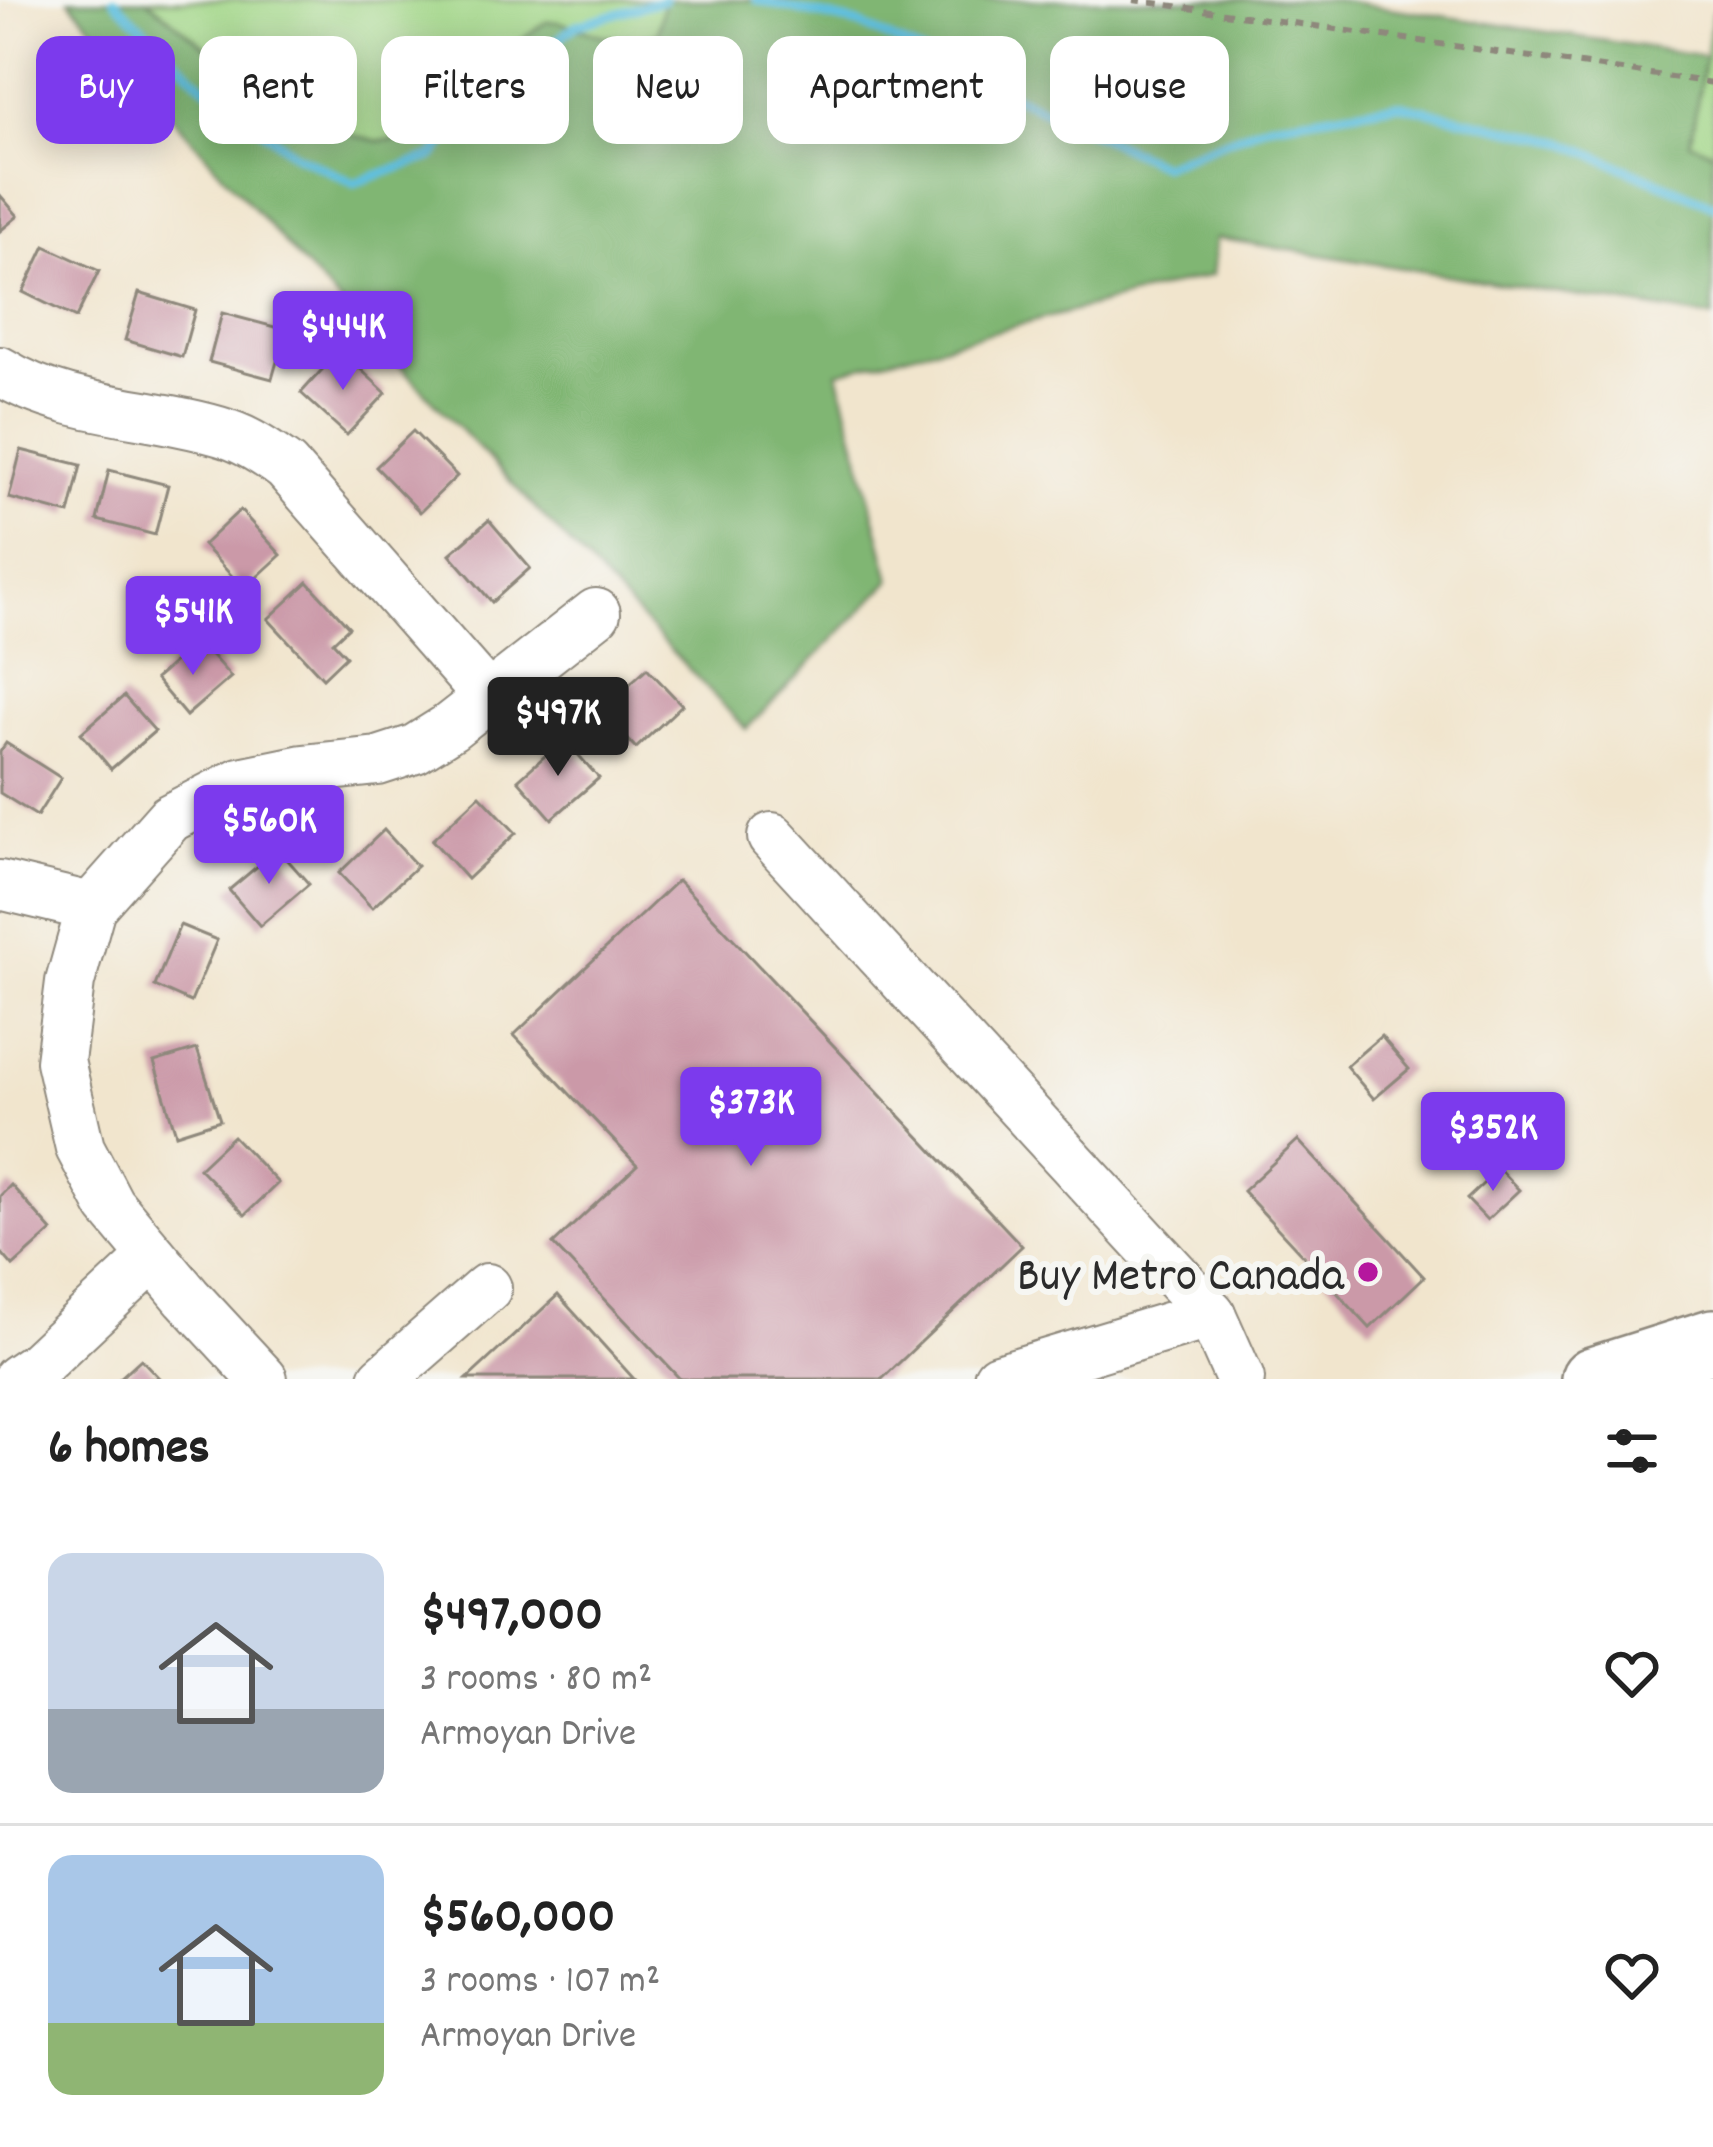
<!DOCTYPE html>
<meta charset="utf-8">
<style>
:root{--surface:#fff;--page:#f6f6f6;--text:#222;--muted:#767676;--line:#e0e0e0;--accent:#7c3aed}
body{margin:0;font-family:Dekko,sans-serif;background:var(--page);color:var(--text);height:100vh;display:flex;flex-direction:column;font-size:45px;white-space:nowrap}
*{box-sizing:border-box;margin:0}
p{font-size:39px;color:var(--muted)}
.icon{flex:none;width:66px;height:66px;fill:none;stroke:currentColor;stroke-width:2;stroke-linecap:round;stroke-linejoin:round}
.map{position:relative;height:1379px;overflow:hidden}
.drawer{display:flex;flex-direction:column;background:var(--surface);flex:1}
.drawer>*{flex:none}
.hud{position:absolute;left:36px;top:36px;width:1641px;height:108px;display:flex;gap:24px}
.price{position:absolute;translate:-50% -102px;padding:0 27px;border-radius:12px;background:var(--accent);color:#fff;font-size:39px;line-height:78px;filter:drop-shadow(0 3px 6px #0008)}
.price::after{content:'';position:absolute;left:50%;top:72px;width:36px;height:27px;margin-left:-18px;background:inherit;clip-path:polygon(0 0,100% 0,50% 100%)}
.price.selected{background:#222;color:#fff}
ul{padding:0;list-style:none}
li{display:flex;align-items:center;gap:36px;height:300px;padding:0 48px}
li+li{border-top:3px solid var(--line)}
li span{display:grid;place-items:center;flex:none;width:336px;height:240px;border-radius:24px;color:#555}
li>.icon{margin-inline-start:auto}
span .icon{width:144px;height:144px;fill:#fffc;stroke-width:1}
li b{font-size:51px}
h2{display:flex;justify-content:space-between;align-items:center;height:144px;padding:0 48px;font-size:51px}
.tag{padding:0 42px;border-radius:24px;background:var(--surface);box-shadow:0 6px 30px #0003;font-size:42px;line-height:108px}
.tag.selected{background:var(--accent);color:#fff}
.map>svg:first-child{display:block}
.green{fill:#a0d586;stroke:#668058;stroke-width:3}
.forest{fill:#80b673;stroke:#56704f;stroke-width:3}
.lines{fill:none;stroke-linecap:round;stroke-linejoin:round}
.stream{stroke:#60c0df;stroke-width:9}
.building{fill:#cb99a8}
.minor-casing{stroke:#8e887c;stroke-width:52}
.major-casing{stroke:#8e887c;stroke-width:68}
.path{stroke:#8e887c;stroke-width:6;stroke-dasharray:9 9;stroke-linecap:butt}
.minor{stroke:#fff;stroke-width:48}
.major{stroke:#fff;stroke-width:63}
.poi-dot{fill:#b5179e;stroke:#f6f6f2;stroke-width:4.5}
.labels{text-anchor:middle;stroke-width:12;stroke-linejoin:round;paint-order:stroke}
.poi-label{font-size:48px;fill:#2b2b2b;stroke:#f6f6f2;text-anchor:end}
</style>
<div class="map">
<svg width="1713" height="1379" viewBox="0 0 1713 1379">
<rect width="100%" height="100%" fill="#f6f6f2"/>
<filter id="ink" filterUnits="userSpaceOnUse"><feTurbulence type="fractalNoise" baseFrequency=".00833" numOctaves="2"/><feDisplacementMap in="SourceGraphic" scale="24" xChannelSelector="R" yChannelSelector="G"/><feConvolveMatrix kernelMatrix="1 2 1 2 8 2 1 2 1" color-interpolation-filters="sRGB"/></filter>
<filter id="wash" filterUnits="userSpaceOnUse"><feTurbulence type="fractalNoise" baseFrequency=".004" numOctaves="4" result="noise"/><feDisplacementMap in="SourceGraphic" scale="48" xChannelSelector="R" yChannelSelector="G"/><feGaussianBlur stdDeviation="2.7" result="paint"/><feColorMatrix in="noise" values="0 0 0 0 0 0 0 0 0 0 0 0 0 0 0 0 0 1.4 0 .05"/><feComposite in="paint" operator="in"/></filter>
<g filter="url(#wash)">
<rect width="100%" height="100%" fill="#f1e5cd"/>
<!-- green -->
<g class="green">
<polygon points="147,0 664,0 658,33 654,37 607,37 559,22 520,40 492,77 468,120 426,139 375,141 353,137 326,111 233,69"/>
<polygon points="1713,9 1713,152 1690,143"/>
</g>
<!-- forest -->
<polygon class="forest" points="69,0 147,0 233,69 326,111 353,136 375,141 425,139 468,120 505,57 520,40 546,22 559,22 607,37 642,39 658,33 664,0 1336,0 1705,56 1690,142 1713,152 1713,318 1216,238 1212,275 838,372 891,580 746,729 302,263"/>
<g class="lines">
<!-- stream -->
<g class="stream">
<polyline points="114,0 204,86 296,155 354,183 434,156 482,99 576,25 664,0"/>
<polyline points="756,0 858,24 1162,165 1268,124 1398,104 1561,141 1713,205"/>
</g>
</g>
<g id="blocks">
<!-- building -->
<g class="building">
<polygon points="0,195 18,216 0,231"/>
<polygon points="45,246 99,271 76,318 23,292"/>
<polygon points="139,293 195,310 182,357 125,340"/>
<polygon points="222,313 286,330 272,379 209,362"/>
<polygon points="340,350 386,393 347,435 301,393"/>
<polygon points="413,431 457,476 420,512 376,467"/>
<polygon points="21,450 81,465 69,514 9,498"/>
<polygon points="109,470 168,485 155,535 97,520"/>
<polygon points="240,510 281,555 244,589 203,545"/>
<polygon points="489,520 530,568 492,602 450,554"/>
<polygon points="308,582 349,627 333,642 346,656 323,678 268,619"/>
<polygon points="199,641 231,677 186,716 155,679"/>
<polygon points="647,668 682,705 636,748 601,710"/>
<polygon points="124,696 155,731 111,769 81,733"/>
<polygon points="564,739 599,778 552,819 518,780"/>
<polygon points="6,743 61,778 37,816 0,793 0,752"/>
<polygon points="480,795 516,833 467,879 432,840"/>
<polygon points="384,830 417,866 372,908 339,873"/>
<polygon points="278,849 309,884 260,926 229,890"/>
<polygon points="678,880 1022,1246 882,1379 680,1379 553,1244 637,1165 514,1035"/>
<polygon points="180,925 217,940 191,1002 155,986"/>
<polygon points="1381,1036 1409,1069 1374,1099 1346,1066"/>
<polygon points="197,1049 220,1120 176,1134 154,1062"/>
<polygon points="233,1136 278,1183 245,1215 199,1168"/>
<polygon points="1298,1140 1424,1277 1370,1328 1243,1191"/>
<polygon points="1499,1169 1519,1190 1487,1220 1467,1199"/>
<polygon points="11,1185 52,1231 13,1266 0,1251 0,1196"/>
<polygon points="558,1295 634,1379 467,1379"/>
<polygon points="141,1359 160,1379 119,1379"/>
</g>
</g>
</g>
<g filter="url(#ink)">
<use href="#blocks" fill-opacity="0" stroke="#8e887c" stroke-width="3"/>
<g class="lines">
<defs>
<g id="minor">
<path d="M0,371C67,413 155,410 228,434C249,441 268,454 286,467L488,697"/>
<polyline points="772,837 1211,1314"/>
<polyline points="0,885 91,907"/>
<polyline points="998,1378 1211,1314 1240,1379"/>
<polyline points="17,1379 39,1364 153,1257"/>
<polyline points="263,1379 187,1297 110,1205 80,1148 60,1061 70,982 91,907 170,818 240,782 303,769 378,761 415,749 450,727 596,613"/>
<polyline points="383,1379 487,1288"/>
</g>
<polyline id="major" points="1593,1379 1713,1341"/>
</defs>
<!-- minor casing -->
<use href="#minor" class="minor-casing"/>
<!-- major casing -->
<use href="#major" class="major-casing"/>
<!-- path -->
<polyline class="path" points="1133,0 1713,83"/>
<!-- minor -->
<use href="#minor" class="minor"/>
<!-- major -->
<use href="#major" class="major"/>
</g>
</g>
<!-- markers -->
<circle class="poi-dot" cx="1368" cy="1272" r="12"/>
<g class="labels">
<!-- poi labels -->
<g class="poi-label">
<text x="1344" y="1289">Buy Metro Canada</text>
</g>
</g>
</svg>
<b class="price" style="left:343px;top:393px">$444K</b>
<b class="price" style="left:193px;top:678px">$541K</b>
<b class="price selected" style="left:558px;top:779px">$497K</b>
<b class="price" style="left:269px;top:887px">$560K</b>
<b class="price" style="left:751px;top:1169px">$373K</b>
<b class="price" style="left:1493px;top:1194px">$352K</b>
<div class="hud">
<a class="tag selected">Buy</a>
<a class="tag">Rent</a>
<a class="tag">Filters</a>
<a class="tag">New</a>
<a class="tag">Apartment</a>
<a class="tag">House</a>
</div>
</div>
<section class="drawer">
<h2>6 homes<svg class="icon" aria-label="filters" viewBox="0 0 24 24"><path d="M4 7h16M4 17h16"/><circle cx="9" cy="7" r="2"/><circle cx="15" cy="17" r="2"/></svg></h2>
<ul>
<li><span style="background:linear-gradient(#c9d6e8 65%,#9aa5b1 0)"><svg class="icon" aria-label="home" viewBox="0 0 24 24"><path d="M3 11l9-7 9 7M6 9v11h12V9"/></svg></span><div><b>$497,000</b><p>3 rooms · 80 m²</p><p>Armoyan Drive</p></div><svg class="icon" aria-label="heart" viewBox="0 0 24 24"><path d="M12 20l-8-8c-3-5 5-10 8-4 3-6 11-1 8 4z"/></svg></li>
<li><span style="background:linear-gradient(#a9c7e8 70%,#8fb573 0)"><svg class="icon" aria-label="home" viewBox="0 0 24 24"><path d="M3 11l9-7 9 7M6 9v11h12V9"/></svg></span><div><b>$560,000</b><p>3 rooms · 107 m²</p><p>Armoyan Drive</p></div><svg class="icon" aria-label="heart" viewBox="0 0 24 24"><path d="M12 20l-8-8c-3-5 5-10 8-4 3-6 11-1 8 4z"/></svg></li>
</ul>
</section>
